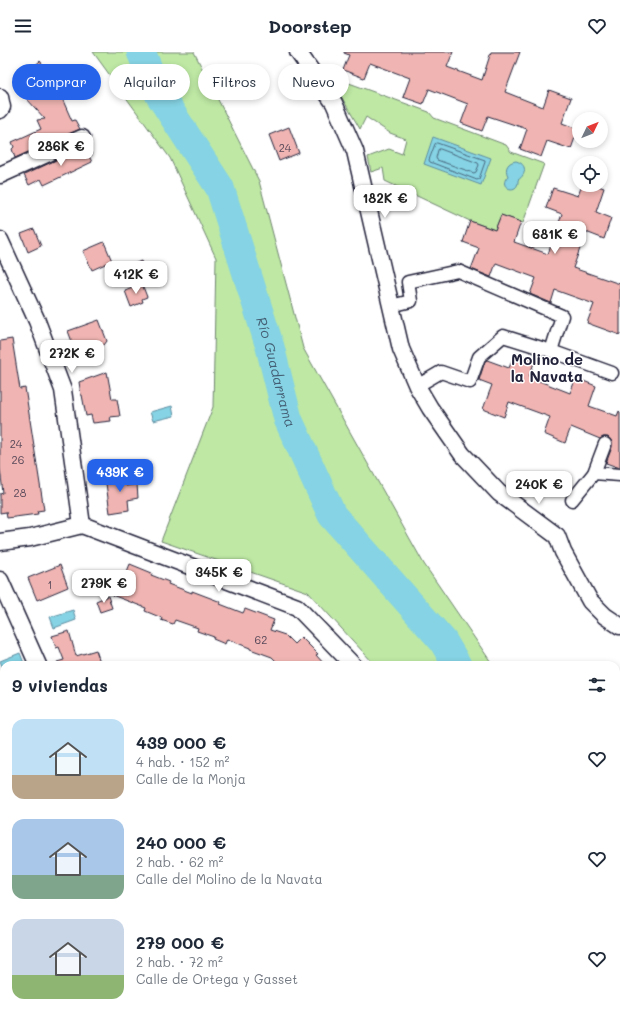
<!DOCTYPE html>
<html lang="es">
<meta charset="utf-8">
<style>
:root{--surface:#fff;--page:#f6f6f7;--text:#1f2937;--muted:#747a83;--accent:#2563eb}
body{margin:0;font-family:Mali,sans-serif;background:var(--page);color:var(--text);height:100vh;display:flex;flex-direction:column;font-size:15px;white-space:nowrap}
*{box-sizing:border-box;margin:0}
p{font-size:13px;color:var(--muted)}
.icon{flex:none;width:22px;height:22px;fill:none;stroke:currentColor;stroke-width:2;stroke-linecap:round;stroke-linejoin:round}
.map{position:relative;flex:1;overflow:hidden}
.details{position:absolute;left:0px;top:609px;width:620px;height:356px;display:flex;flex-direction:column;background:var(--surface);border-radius:12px 12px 0 0;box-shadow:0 2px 6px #0003}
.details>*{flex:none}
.hud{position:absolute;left:12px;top:12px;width:400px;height:36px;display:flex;gap:8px}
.needle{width:26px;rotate:47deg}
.buttons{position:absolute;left:572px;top:60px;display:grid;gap:8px}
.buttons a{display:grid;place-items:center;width:36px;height:36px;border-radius:50%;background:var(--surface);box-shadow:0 2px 6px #0003;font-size:20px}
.price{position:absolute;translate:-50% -34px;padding:0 9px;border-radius:8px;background:#fff;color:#222;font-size:13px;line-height:26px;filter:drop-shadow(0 1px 2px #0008)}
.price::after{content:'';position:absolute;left:50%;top:24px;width:12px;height:9px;margin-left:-6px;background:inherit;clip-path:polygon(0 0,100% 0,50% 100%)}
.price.current{background:var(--accent);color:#fff}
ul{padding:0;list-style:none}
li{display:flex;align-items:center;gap:12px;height:100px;padding:0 12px}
li span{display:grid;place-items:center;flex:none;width:112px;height:80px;border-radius:12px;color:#555}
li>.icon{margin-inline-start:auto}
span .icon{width:48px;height:48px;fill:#fffc;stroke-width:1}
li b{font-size:17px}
h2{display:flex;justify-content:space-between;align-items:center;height:48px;padding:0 12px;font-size:17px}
.tag{padding:0 14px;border-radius:18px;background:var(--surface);box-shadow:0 2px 6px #0003;font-size:14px;line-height:36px}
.tag.current{background:var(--accent);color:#fff}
header{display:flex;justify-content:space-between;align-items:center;height:52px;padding:0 12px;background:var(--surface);font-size:18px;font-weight:700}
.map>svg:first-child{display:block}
.green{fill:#bee8a4;stroke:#708570}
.water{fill:#85d3e4;stroke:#5d8ca0}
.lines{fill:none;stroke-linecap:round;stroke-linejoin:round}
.shore{stroke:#4a697f;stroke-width:1}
.river{stroke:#85d3e4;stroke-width:29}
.building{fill:#f0b5b2;stroke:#22223b}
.pedestrian-casing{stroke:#22223b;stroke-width:15}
.minor-casing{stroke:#22223b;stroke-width:19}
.pedestrian{stroke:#fff;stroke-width:12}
.minor{stroke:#fff;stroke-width:16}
.labels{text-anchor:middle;stroke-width:3;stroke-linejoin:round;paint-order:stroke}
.number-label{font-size:11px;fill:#564759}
.water-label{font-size:14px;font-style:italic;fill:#456076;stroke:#fff}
.quarter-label{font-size:15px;font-weight:bold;fill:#22223b;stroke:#fff}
</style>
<header><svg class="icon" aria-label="menu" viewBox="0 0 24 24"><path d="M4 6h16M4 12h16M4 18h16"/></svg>Doorstep<svg class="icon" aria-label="heart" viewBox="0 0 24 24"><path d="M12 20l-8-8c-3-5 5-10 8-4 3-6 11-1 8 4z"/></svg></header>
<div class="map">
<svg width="620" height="965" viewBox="0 0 620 965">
<rect width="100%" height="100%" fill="#fff"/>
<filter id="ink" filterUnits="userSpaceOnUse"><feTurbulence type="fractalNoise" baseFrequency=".025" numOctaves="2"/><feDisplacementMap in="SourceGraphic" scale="8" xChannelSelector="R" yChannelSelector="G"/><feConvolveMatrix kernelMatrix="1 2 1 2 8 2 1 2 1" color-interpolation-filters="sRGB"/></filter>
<g filter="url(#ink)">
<!-- green -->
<g class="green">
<polygon points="93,0 194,0 259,129 303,296 424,512 493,613 375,613 308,540 161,489 213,355 216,206 170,106"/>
<polygon points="338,27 429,60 434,66 506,93 511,100 544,112 523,171 501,163 495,178 470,169 385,129 383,116 371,120 368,105 389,97 402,102 406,87 390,81 366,65 360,77 334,32 335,28"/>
<polygon points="616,780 620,783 620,965 304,965 304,961 616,961"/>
<path d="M0,832C5,843 6,851 0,862Z"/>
<rect x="50" y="961" width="27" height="4"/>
<polygon points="98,961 125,961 125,965 99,965"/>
</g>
<!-- water -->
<g class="water">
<polygon points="433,85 491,106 481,133 424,112"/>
<path d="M516,109C527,112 527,122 518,128C519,144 496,136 508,124C504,116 508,110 516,109Z"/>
<polygon points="172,354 174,364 153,369 150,360"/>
<polygon points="73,558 76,568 54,576 50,565"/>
<polygon points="20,601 24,611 19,613 4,613 4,619 0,609"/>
</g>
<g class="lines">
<!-- shore -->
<g class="shore">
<polygon points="437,91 485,108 485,110 479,127 477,128 430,110 429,108 435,92"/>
<polygon points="440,97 478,111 479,113 476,120 474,121 437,108 436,106 438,98"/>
</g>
<!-- river -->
<g class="river">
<path id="s1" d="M141,0L159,42L220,136L270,295L288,367L332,463L443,589L457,613"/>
<polyline points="598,961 600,965"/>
</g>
</g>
<!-- building -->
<g class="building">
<polygon points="344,0 453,0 447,15 482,28 491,0 520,0 505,40 543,55 549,38 571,46 562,71 578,77 571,97 547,89 541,105 520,97 527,77 488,64 482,79 461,71 468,52 429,37 423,52 403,45 410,26 370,11 364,26 343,18 349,3 344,1"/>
<polygon points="40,9 66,39 61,44 72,69 75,68 80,77 15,106 12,97 14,95 12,90 41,77 37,68 45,67 18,37 16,30"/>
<polygon points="289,75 299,101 279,109 269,83"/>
<polygon points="88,93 92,103 89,104 92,110 44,133 41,127 29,133 24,123"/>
<polygon points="582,133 595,133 604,136 596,160 611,166 604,187 586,180 573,216 620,232 620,283 587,271 594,252 555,238 551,251 530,242 536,226 496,211 491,225 471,217 479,196 463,190 470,169 495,178 501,163 521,170 514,190 548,202 562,162 546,156 553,136 578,144"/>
<polygon points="34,177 41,194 28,200 21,182"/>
<polygon points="104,190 112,209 92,218 83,199"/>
<polygon points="141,209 148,229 135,235 127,215"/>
<polygon points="142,232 147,245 142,247 143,250 131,255 125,239"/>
<polygon points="99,268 107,289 104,293 77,303 68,279"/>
<polygon points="12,287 20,337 25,336 44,458 37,459 38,462 7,466 6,460 0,461 0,442 3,441 0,416 0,289"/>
<polygon points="515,301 535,308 529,325 570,341 576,326 596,334 589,354 617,364 619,359 620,360 620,415 617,415 606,411 612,395 612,391 611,388 608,385 603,385 600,387 571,375 565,391 544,382 550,365 509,350 504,365 483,357 492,333 479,328 485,309 487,308 509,316"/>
<polygon points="107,320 112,347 117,347 120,364 110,365 111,369 93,371 91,363 86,364 82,343 81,343 79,330"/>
<polygon points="124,421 126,434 137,432 138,446 128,448 129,458 110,461 105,424"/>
<polygon points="130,512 152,521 151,523 169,530 168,532 192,541 192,539 221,550 220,552 243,561 245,557 274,568 270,578 285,583 294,592 301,585 318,602 316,603 325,613 280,613 272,605 250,597 250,596 227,587 225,592 213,587 214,585 197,579 198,576 175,568 173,572 161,568 162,566 145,559 146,556 112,543 120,520 126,522"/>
<polygon points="60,513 68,535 37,548 28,526"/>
<polygon points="108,544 112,556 100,560 96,549"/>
<polygon points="69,579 76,604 96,598 101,613 58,613 57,610 64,608 59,595 56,596 52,584"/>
</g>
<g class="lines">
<defs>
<g id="pedestrian">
<polyline points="391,254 411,249 408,230 458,219 562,264 551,299"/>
<polyline points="417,334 441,320 470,330 479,305 503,284 551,299 612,321"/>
<polyline points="594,421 620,423"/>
<polyline points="572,448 594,421 605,392"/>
</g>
<g id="minor">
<polyline points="298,0 334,51 355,99 401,297 417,334 430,356 462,402 499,441 557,484 563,500 590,549 605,564 620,574"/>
<polyline points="0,45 2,55 0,58"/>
<polyline points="0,123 82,86"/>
<polyline points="0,188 37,269 63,338 82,473"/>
<polyline points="0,490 30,486 82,473 297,555 353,613"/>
<polyline points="0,528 38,613"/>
<polyline points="616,744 620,747"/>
<polyline points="0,929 4,926"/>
<polyline points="159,965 161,961"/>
</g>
</defs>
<!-- pedestrian casing -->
<use href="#pedestrian" class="pedestrian-casing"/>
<!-- minor casing -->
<use href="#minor" class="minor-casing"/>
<!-- pedestrian -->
<use href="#pedestrian" class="pedestrian"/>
<!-- minor -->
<use href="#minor" class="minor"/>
</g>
</g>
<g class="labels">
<!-- number labels -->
<g class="number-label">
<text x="285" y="100">24</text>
<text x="16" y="396">24</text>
<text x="18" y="412">26</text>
<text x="20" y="445">28</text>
<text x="50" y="537">1</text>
<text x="261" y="592">62</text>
</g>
<!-- water labels -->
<g class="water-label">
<text dy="5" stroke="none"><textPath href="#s1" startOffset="350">Río Guadarrama</textPath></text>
</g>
<!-- quarter labels -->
<g class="quarter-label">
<text x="547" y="313">Molino de<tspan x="547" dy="17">la Navata</tspan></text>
</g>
</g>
</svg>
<div class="buttons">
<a><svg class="needle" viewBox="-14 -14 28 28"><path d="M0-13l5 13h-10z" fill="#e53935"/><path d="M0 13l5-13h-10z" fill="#747a83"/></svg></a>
<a><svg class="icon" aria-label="locate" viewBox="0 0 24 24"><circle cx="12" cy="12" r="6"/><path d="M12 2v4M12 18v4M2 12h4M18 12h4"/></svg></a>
</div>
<b class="price" style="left:61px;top:115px">286K €</b>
<b class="price" style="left:385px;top:167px">182K €</b>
<b class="price" style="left:555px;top:203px">681K €</b>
<b class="price" style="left:136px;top:243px">412K €</b>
<b class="price" style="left:72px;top:322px">272K €</b>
<b class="price current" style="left:120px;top:441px">439K €</b>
<b class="price" style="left:539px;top:453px">240K €</b>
<b class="price" style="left:219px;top:541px">345K €</b>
<b class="price" style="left:104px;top:552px">279K €</b>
<div class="hud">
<a class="tag current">Comprar</a>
<a class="tag">Alquilar</a>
<a class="tag">Filtros</a>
<a class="tag">Nuevo</a>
</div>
<section class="details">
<h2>9 viviendas<svg class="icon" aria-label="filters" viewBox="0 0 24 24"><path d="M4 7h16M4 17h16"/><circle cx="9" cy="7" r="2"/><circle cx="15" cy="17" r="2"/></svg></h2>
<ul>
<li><span style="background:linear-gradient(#bfe0f5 70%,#b9a48a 0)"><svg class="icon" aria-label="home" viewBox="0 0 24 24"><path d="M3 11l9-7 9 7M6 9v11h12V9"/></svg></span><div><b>439 000 €</b><p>4 hab. · 152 m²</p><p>Calle de la Monja</p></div><svg class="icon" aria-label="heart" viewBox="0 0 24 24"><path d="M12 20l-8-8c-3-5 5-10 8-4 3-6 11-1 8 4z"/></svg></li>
<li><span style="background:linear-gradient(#a9c7e8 70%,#7fa58c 0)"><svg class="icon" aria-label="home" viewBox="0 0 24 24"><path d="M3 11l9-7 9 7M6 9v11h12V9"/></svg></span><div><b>240 000 €</b><p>2 hab. · 62 m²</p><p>Calle del Molino de la Navata</p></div><svg class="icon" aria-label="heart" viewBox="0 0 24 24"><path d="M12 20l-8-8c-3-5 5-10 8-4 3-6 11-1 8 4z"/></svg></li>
<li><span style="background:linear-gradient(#c9d6e8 70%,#8fb573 0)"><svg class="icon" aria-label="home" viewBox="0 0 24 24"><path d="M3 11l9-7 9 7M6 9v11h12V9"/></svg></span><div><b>279 000 €</b><p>2 hab. · 72 m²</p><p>Calle de Ortega y Gasset</p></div><svg class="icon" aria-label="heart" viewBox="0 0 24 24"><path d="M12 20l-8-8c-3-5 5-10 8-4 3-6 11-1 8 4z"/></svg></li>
</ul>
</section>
</div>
